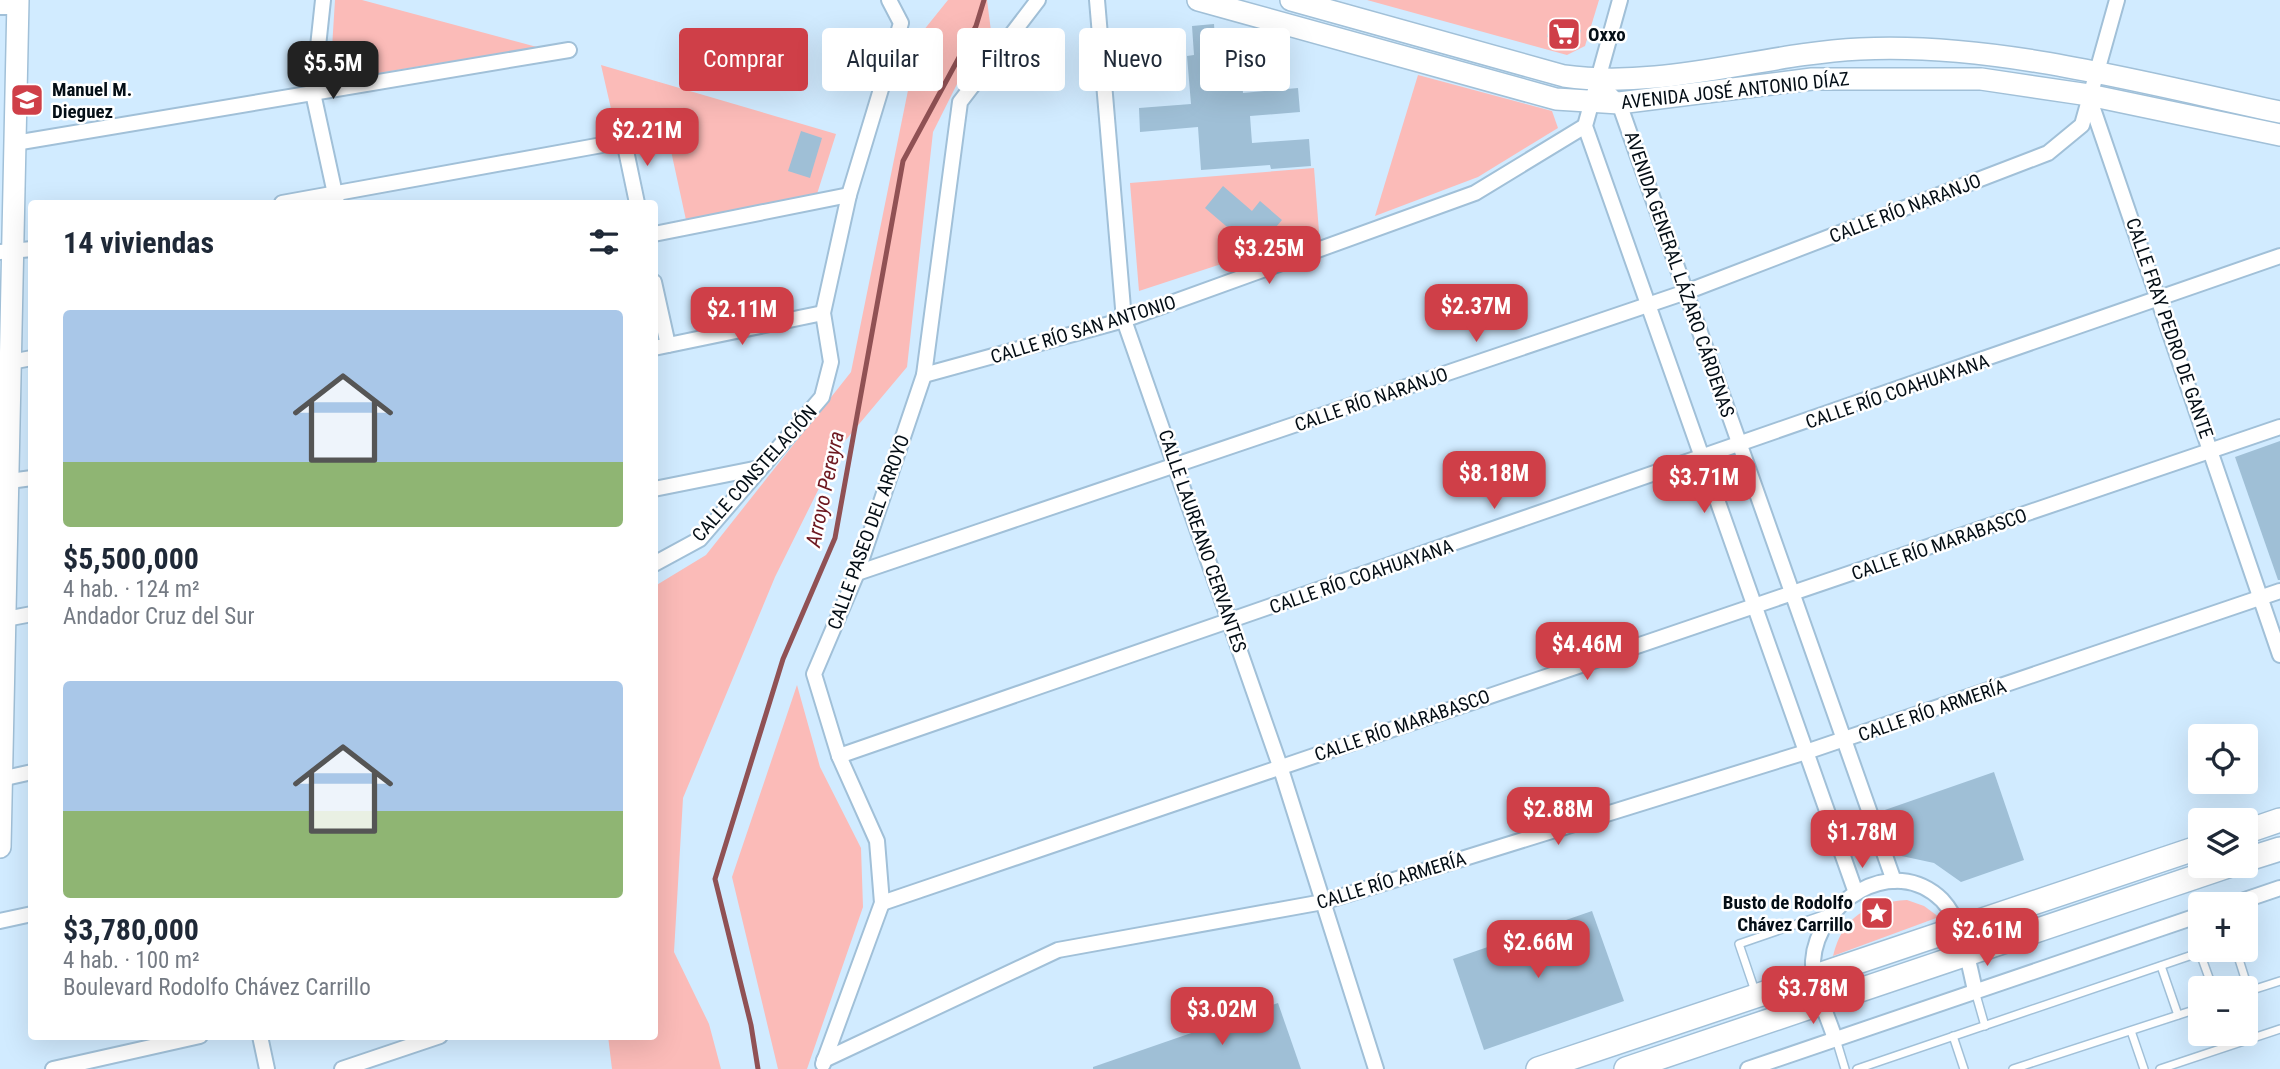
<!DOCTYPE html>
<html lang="es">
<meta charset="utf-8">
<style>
:root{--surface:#fff;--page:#f6f6f7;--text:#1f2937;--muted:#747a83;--accent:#cf3f48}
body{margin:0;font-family:"Roboto Condensed",sans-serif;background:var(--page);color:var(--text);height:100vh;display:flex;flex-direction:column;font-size:26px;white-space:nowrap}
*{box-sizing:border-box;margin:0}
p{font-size:23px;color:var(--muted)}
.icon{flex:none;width:38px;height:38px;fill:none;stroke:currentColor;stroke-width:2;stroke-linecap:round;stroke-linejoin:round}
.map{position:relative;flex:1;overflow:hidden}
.sheet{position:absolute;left:28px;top:200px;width:630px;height:840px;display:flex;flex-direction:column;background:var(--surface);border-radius:7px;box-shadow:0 7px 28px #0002}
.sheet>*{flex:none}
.guide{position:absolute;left:679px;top:28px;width:665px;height:63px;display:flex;gap:14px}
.buttons{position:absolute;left:2188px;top:724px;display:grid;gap:14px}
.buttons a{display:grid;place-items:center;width:70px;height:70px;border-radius:7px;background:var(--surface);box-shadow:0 7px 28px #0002;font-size:35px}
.price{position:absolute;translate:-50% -60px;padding:0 16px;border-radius:14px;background:var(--accent);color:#fff;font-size:23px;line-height:46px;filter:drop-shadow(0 2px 4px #0008)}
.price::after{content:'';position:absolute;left:50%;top:42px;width:21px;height:16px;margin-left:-10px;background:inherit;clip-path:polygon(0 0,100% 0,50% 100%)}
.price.on{background:#222;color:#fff}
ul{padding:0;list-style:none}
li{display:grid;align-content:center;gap:14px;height:371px;padding:0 35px}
li span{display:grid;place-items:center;height:217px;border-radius:7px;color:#555}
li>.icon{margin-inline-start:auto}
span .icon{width:126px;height:126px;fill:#fffc;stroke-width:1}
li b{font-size:30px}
h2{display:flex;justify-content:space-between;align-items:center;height:84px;padding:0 35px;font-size:30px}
.pill{padding:0 24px;border-radius:7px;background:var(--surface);box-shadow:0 7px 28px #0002;font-size:24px;line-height:63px}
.pill.on{background:var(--accent);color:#fff}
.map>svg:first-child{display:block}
.green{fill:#fbbbb8}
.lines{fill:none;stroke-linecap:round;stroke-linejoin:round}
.stream{stroke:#905154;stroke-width:5}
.building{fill:#9fbfd6}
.lane-casing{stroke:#a1c0d8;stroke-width:10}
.street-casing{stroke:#a1c0d8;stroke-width:18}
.secondary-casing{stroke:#a1c0d8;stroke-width:24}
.primary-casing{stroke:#a1c0d8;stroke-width:26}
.lane{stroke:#fff;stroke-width:7}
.street{stroke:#fff;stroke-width:14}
.secondary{stroke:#fff;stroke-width:21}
.primary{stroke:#fff;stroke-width:23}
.labels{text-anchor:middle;stroke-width:5;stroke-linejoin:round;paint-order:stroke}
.poi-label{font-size:19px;font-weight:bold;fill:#040e16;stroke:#fff;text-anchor:start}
.street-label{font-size:19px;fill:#040e16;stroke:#fff}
.water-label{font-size:21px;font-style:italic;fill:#6d171f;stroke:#fff}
</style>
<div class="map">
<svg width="2280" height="1069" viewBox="0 0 2280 1069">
<rect width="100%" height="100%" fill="#d1ebff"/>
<!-- green -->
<g class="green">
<polygon points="335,0 362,0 537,47 330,81"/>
<polygon points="948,0 987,0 991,31 966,66 933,132 907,367 839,448 775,577 683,798 674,952 709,1024 721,1069 612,1069 608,1036 654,1036 655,586 706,555 851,372 919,36"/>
<polygon points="1367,0 1599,0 1585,46 1567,55"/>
<polygon points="601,65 836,134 817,194 686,220 668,137 620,148"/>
<polygon points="1418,75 1552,111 1558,128 1478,177 1375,216"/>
<polygon points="1314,168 1319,232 1139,291 1130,183"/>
<polygon points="797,685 820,767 861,848 863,907 807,1069 778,1069 732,877"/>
<path d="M1907,900L1924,906L1939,917L1833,956C1842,917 1868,902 1907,900Z"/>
</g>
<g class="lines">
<!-- stream -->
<polyline class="stream" points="758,1069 751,1025 715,879 783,659 835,538 903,161 976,26 984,0"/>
</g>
<!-- building -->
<g class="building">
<polygon points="1551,21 1581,30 1577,45 1547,37"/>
<polygon points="1214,24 1216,54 1240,52 1243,93 1298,88 1300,112 1250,116 1252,143 1309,139 1311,166 1271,169 1270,165 1201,170 1198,127 1140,132 1139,108 1191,104 1187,56 1194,55 1192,26"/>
<polygon points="801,131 822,138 810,178 788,171"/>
<polygon points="1223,186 1252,211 1260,201 1282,220 1263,242 1258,237 1245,253 1228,238 1233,232 1205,208"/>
<polygon points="2280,441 2280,580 2278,580 2235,457"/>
<polygon points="1994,772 2024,860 1961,882 1934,863 1897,855 1882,811"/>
<polygon points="1592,911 1624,1001 1484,1050 1453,959"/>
<polygon points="1278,1003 1301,1069 1093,1069 1093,1067"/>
</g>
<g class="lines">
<defs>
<g id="lane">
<polyline points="2236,950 2249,991"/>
<polyline points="2200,953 2213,989"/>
<polyline points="2161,966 2178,1015"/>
<polyline points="1975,991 1985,1026"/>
<polyline points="2246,992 2280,981"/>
<polyline points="1756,994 1739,944 1829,913"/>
<polyline points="2131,1031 2144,1069"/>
<polyline points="1953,1036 1964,1069"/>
<polyline points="1836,1039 1845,1069"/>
<polyline points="1857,1069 2207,950"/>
<polyline points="2013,1069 2200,1008"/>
<polyline points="2160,1069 2280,1029"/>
</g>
<g id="street">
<polyline points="323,0 313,93 337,203"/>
<polyline points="1097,0 1124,320 1280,766 1376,1069"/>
<polyline points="1620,0 1585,126 1856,893"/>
<polyline points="0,7 17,7"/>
<polyline points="1596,80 1619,103 1894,881"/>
<polyline points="2089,97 2280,655"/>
<polyline points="15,143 569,50"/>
<polyline points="282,203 624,141 637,203"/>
<polyline points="654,234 849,195"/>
<polyline points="0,252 32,249"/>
<polyline points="654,282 668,345"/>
<polyline points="654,348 823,313"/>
<polyline points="5,363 32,358"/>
<polyline points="924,375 1124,320 1475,193 1585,126"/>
<polyline points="2,482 32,478"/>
<polyline points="654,489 759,468"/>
<polyline points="654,564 700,539 822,397 831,362 823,313 849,195 901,23 889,0"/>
<polyline points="857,573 1686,292 2048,153 2082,125 2117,0"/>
<polyline points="0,620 32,614"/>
<polyline points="839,756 2280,256"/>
<polyline points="1,779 32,772"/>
<polyline points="882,903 2280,427"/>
<polyline points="2230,905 2280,888"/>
<polyline points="0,921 32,914"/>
<polyline points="260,1036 267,1069"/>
<path d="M1835,1039C1828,1016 1812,986 1813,961C1817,902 1893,852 1942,900C1963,922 1968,962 1975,990"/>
<polyline points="824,1060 1058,950 1323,902 1806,752 2280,591"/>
<polyline points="823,1064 882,903 877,841 839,756 814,674 857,573 924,375 960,102 1038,0"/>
<polyline points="53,1069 200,1036"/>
<polyline points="342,1069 440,1036"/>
<polyline points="1748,1069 2200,915"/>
</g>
<g id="secondary">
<polyline points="1198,0 1556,99 1619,103 1812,79 1981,79 2089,95 2280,135"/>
<path d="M1291,0L1564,76C1663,90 1761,54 1860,49C1996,42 2147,84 2280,112"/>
<polyline points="0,847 18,0"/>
</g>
<g id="primary">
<polyline points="2245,832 2280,820"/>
<polyline points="2245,860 2280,849"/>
<polyline points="1538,1069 2200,847"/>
<polyline points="1626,1069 2228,866"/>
</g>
</defs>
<!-- lane casing -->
<use href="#lane" class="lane-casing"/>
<!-- street casing -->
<use href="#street" class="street-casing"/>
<!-- secondary casing -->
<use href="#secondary" class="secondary-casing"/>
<!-- primary casing -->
<use href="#primary" class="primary-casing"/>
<!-- lane -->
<use href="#lane" class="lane"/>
<!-- street -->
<use href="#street" class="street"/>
<!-- secondary -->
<use href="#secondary" class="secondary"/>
<!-- primary -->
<use href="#primary" class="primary"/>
</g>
<!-- icons -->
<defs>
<symbol id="supermarket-square" viewBox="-11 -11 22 22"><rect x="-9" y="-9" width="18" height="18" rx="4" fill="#cf3f48" stroke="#fff"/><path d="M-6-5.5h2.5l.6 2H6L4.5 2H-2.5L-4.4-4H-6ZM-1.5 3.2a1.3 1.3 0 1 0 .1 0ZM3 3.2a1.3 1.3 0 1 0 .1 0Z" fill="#fff"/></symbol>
<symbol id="school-square" viewBox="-11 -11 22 22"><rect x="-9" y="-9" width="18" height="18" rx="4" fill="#cf3f48" stroke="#fff"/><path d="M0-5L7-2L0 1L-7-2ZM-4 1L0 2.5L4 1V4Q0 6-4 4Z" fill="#fff"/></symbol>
<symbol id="sight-square" viewBox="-11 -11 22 22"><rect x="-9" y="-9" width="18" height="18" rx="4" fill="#cf3f48" stroke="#fff"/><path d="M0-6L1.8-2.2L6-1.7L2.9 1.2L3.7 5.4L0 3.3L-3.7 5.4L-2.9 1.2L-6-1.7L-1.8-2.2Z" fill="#fff"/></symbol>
</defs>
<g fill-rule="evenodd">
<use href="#supermarket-square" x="1545" y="15" width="38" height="38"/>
<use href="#school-square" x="8" y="81" width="38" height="38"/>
<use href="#sight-square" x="1858" y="894" width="38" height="38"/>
</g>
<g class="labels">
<!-- poi labels -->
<g class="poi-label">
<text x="1588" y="41">Oxxo</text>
<text x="52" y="96">Manuel M.<tspan x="52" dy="22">Dieguez</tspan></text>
<text x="1853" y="909" text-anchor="end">Busto de Rodolfo<tspan x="1853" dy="22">Chávez Carrillo</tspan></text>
</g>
<!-- street labels -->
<g class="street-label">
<text transform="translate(1735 90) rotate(-6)" y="7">AVENIDA JOSÉ ANTONIO DÍAZ</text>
<text transform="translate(1905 208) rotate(-21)" y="7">CALLE RÍO NARANJO</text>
<text transform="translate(1680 274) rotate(71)" y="7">AVENIDA GENERAL LÁZARO CÁRDENAS</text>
<text transform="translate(2170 328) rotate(71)" y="7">CALLE FRAY PEDRO DE GANTE</text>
<text transform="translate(1083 329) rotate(-17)" y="7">CALLE RÍO SAN ANTONIO</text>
<text transform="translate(1897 391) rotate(-19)" y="7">CALLE RÍO COAHUAYANA</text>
<text transform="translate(1371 399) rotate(-19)" y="7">CALLE RÍO NARANJO</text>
<text transform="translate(754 473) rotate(-48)" y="7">CALLE CONSTELACIÓN</text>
<text transform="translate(868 532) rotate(-70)" y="7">CALLE PASEO DEL ARROYO</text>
<text transform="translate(1203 541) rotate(71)" y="7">CALLE LAUREANO CERVANTES</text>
<text transform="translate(1939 544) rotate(-19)" y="7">CALLE RÍO MARABASCO</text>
<text transform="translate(1361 576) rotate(-19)" y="7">CALLE RÍO COAHUAYANA</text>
<text transform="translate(1932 710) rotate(-19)" y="7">CALLE RÍO ARMERÍA</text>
<text transform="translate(1402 725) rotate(-19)" y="7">CALLE RÍO MARABASCO</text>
<text transform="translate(1391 880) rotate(-17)" y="7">CALLE RÍO ARMERÍA</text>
</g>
<!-- water labels -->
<g class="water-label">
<text transform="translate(825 489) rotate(-78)" y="7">Arroyo Pereyra</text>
</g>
</g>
</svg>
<div class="buttons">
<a><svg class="icon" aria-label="locate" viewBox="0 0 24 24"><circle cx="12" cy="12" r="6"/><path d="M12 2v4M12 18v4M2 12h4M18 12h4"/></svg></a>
<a><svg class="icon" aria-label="layers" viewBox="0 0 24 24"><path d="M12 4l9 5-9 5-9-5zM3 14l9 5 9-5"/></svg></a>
<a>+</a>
<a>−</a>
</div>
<b class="price on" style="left:333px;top:101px">$5.5M</b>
<b class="price" style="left:647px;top:168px">$2.21M</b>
<b class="price" style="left:1269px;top:286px">$3.25M</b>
<b class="price" style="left:1476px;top:344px">$2.37M</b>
<b class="price" style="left:742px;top:347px">$2.11M</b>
<b class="price" style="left:1494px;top:511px">$8.18M</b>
<b class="price" style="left:1704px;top:515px">$3.71M</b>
<b class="price" style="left:1587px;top:682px">$4.46M</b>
<b class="price" style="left:1558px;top:847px">$2.88M</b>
<b class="price" style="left:1862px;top:870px">$1.78M</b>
<b class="price" style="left:1987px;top:968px">$2.61M</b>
<b class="price" style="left:1538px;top:980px">$2.66M</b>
<b class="price" style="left:1813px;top:1026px">$3.78M</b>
<b class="price" style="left:1222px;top:1047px">$3.02M</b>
<div class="guide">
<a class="pill on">Comprar</a>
<a class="pill">Alquilar</a>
<a class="pill">Filtros</a>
<a class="pill">Nuevo</a>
<a class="pill">Piso</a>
</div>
<section class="sheet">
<h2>14 viviendas<svg class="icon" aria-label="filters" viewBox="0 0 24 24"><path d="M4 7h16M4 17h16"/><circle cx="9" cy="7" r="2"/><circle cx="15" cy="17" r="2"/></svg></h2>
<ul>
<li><span style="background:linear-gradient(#a9c7e8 70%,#8fb573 0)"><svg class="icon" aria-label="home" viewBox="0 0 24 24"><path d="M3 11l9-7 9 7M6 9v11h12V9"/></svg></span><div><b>$5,500,000</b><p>4 hab. · 124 m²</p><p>Andador Cruz del Sur</p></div></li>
<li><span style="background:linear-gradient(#a9c7e8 60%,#8fb573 0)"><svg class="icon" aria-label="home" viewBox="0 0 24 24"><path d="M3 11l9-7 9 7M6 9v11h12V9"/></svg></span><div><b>$3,780,000</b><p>4 hab. · 100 m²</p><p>Boulevard Rodolfo Chávez Carrillo</p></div></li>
</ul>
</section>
</div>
